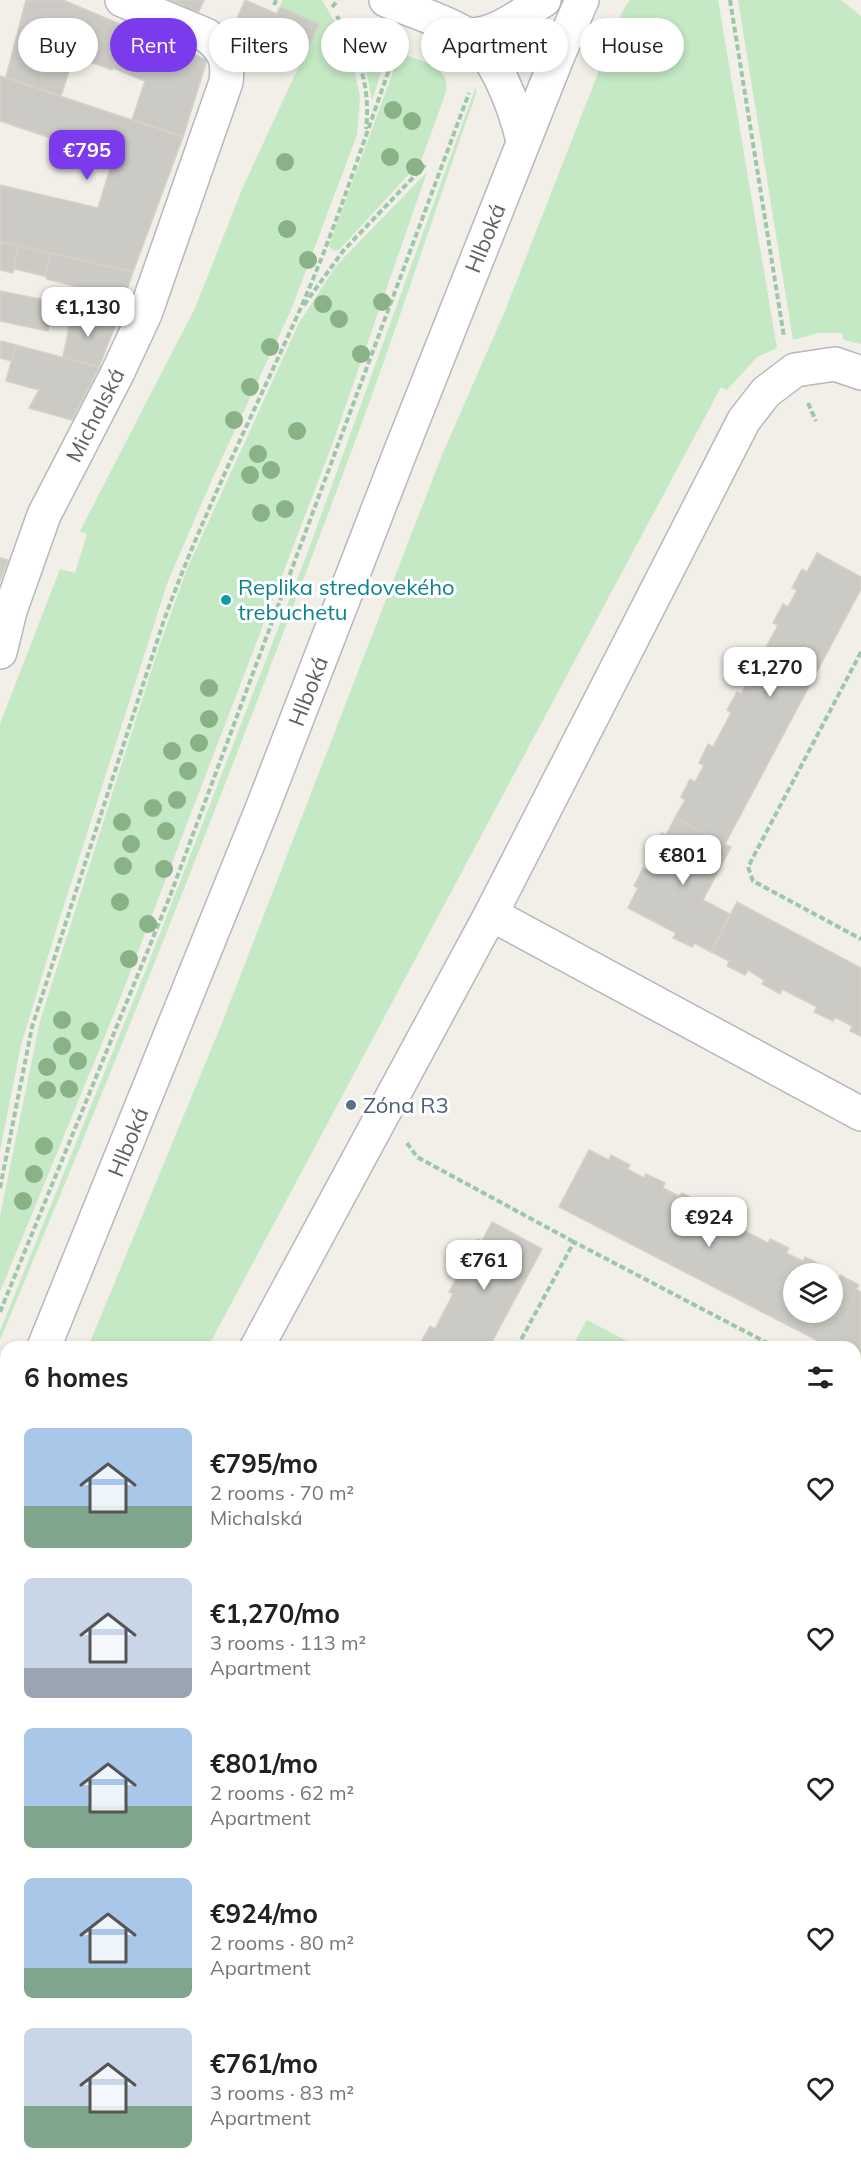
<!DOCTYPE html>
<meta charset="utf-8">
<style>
:root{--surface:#fff;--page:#f2f2f2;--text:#222;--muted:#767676;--accent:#7c3aed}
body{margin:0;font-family:Mulish,sans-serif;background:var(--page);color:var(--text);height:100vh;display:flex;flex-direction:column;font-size:22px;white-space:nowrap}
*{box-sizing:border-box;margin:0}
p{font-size:20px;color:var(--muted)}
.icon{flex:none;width:33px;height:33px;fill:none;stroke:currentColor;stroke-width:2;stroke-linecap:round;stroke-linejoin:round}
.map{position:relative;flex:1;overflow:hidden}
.drawer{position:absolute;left:0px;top:1341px;width:861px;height:836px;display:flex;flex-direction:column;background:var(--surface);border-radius:18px 18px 0 0;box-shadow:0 3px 9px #0003}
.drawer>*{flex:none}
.banner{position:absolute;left:18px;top:18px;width:825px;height:54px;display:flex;gap:12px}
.controls{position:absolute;left:783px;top:1263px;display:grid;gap:12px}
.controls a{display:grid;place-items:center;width:60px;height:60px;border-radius:50%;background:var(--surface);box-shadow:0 3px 9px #0003;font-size:30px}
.price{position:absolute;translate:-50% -51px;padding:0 14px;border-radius:12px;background:#fff;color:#222;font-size:20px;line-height:39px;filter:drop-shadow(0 2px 3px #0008)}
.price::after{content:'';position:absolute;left:50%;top:36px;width:18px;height:14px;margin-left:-9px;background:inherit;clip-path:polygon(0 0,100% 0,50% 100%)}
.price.selected{background:var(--accent);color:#fff}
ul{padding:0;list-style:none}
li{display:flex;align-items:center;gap:18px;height:150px;padding:0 24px}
li span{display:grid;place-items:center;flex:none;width:168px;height:120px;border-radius:9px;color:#555}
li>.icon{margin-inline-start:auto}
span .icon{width:72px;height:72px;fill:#fffc;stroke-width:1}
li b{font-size:26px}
h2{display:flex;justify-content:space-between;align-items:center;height:72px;padding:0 24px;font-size:26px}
.chip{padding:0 21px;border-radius:27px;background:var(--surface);box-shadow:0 3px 9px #0003;font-size:21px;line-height:54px}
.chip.selected{background:var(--accent);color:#fff}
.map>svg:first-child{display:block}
.green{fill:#c5e8c5}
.building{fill:#cccac5;stroke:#d6d1c6;stroke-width:1.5}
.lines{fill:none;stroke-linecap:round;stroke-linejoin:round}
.minor-casing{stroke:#b5b8bc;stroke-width:36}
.path{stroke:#9cc7a9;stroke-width:4;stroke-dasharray:6 3;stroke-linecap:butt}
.minor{stroke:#fff;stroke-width:33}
.tree{fill:#89b387}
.culture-dot{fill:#0f9aa8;stroke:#fff;stroke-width:2}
.service-dot{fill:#5c6f8a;stroke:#fff;stroke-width:2}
.labels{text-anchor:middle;stroke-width:6;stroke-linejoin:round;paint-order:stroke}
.street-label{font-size:22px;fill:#5f6368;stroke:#fff}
.culture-label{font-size:22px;fill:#0d838f;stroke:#fff;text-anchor:start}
.service-label{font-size:22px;fill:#4e5e75;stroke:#fff;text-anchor:start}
</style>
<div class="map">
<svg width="861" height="2176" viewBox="0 0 861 2176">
<rect width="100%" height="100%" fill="#f1efe8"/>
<!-- green -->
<g class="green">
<polygon points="282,0 322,0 342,34 354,68 360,97 357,135 291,310 214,475 168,581 57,927 21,1045 0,1151 0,724 60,569 75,573 87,534 80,531 195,308 243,187 318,25 280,7"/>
<polygon points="630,0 718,0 777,348 757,357 727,390 721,387 208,1347 88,1347 222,1023 442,455 505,311 622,12"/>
<polygon points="738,0 841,0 861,16 861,344 844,340 842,333 818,333 793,340"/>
<path d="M350,30L389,47L372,101C368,75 362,53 350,30Z"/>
<path d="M400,53C421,61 454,67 445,95L421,161L339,250L334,251L329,246Z"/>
<path d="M476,86V94C438,201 403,310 364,417C250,727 128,1035 0,1340V1331L145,972L307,554Z"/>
<polygon points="427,172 332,445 118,1004 0,1292 0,1216 40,1021 159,647 187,569 299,323 336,266"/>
<polygon points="587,1320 638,1347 572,1347"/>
<polygon points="6,1544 6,1656 0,1663 0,1558"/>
<polygon points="6,1685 6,1821 0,1832 0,1692"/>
<polygon points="855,1920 861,1923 861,2065 855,2062"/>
<polygon points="861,2068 861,2134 855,2145 855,2079"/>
<polygon points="205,2170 216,2175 218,2170 231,2171 238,2174 240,2170 384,2171 381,2176 203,2176"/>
</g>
<!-- building -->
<g class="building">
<polygon points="26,0 63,0 127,27 112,70 74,56 61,96 6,77"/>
<polygon points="171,0 204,0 198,13"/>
<polygon points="245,0 277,14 263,46 231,32"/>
<polygon points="280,7 319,24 301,65 261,48"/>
<polygon points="127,27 207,60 183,137 132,120 145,81 113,68"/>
<polygon points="0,76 183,137 133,272 0,242 0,185 98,208 113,159 0,121"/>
<polygon points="0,242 18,246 13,273 0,270"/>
<polygon points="18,246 50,253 45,276 14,269"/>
<polygon points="50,253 133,272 124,298 47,279 45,276"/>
<polygon points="0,291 55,302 48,331 0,321"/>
<polygon points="55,302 73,308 70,324 51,320"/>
<polygon points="112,303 122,305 116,323 107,319"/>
<polygon points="73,308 116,323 99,367 63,357"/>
<polygon points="1,341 16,345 12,361 0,358"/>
<polygon points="16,345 99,367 72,420 29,408 39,390 6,381"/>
<polygon points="817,553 861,577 861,589 725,844 675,818 685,800 681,797 690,779 695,782 704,765 699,763 708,744 713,747 731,713 727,710 737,692 741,694 750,677 746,675 755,657 760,659 778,625 773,623 783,604 788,607 797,590 792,588 802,569 807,572"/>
<polygon points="0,558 8,560 0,581"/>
<polygon points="675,818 731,847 703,900 730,914 711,952 694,943 692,947 673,938 676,933 628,908 638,888 634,886 643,868 647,870 657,853 652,851 662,833 666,835"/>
<polygon points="737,902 861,968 861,1036 850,1031 852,1026 835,1017 833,1021 814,1012 817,1007 782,989 780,994 762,984 764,980 748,970 745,975 727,966 729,961 711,952"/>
<polygon points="589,1150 609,1160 611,1155 630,1165 627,1169 644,1178 646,1174 665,1183 663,1188 679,1196 682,1193 700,1202 698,1206 714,1215 716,1211 735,1220 733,1225 768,1243 770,1239 789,1248 786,1253 803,1261 805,1257 824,1266 821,1271 826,1274 794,1274 794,1312 832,1312 832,1277 838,1279 840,1275 859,1285 856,1289 861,1292 861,1363 855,1360 855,1347 830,1347 559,1207"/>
<polygon points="492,1222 542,1249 489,1347 425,1347 420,1344 430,1326 435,1329 453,1294 449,1292 459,1274 463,1276 472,1260 468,1257 478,1239 482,1241"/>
<polygon points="857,1446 861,1448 861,1568 855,1579 855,1451"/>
<polygon points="6,1856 6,2063 0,2060 0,1867"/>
<polygon points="855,2062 861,2065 855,2079"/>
<polygon points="861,2134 861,2176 838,2176 841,2170 855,2170 855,2145"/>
<polygon points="170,2170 193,2170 203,2176 180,2176"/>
<polygon points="384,2170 541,2170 538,2176 381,2176"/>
<polygon points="432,2170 477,2170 474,2176 429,2176"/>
<polygon points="541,2170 554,2170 564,2176 538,2176"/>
<polygon points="712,2170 730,2170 728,2176 723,2176"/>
<polygon points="730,2170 806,2170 803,2176 728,2176"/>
<polygon points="806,2170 841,2170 838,2176 803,2176"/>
</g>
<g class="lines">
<defs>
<g id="minor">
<path d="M386,0C412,11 440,19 464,33C495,50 515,108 523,141"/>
<path d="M467,35C496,36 520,15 544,0"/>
<path d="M0,652L10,611L44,515L117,374L145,314L226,82C229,59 224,49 206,35L122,0"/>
<polyline points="491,914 861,1114"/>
<polyline points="44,1347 262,809 398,458 557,58 582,0"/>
<polyline points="257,1347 491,914 744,420 766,392 795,370 835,364 861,373"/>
<polyline points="0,1453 6,1439"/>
<polyline points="855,1771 861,1760"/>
<polyline points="20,2170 30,2176"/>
<polyline points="642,2176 645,2170"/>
</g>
</defs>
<!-- minor casing -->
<use href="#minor" class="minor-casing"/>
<!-- path -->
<g class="path">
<polyline points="730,0 784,337"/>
<polyline points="274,5 276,0"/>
<polyline points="332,7 338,0"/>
<path d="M337,16C358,55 371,84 366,129"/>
<polyline points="304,305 343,251 425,165"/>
<polyline points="808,403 816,421"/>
<polyline points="861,652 748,867 753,881 861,939"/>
<polyline points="407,1143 417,1157 574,1242"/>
<path d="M0,1188L32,1027L163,623C201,517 252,417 298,314C337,227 365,135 398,45"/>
<polyline points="0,1312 170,896 469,93"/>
<polyline points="517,1347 574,1242 775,1347"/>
<polyline points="855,1389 861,1392"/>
<polyline points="855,1397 859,1391"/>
<polyline points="0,1680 6,1673"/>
<polyline points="855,1915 861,1918"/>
<polyline points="0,2079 6,2082"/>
<polyline points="0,2096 6,2100"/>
<polyline points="0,2131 6,2134"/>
<polyline points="73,2170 83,2176"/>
<polyline points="150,2176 153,2170"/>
<polyline points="689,2176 692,2170"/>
</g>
<!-- minor -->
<use href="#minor" class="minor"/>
</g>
<!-- trees -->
<g class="tree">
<circle cx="393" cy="110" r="9"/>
<circle cx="412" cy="121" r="9"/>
<circle cx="390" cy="157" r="9"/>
<circle cx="285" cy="162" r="9"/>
<circle cx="415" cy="167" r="9"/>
<circle cx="287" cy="229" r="9"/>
<circle cx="308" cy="260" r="9"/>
<circle cx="382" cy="302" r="9"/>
<circle cx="323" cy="304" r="9"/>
<circle cx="339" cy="319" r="9"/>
<circle cx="270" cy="347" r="9"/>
<circle cx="361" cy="354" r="9"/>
<circle cx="250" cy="387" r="9"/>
<circle cx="234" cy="420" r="9"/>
<circle cx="297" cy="431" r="9"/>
<circle cx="258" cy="454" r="9"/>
<circle cx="271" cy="470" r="9"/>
<circle cx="250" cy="475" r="9"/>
<circle cx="285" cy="509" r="9"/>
<circle cx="261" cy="513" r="9"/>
<circle cx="209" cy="688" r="9"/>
<circle cx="209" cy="719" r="9"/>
<circle cx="199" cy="743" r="9"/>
<circle cx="172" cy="751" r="9"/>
<circle cx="188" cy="771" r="9"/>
<circle cx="177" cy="800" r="9"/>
<circle cx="153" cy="808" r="9"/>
<circle cx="122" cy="822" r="9"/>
<circle cx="166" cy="831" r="9"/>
<circle cx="131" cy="844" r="9"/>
<circle cx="123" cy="866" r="9"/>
<circle cx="164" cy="869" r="9"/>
<circle cx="120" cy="902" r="9"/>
<circle cx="148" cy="924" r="9"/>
<circle cx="129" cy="959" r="9"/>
<circle cx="62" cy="1020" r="9"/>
<circle cx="90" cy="1031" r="9"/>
<circle cx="62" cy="1046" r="9"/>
<circle cx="78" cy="1061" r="9"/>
<circle cx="47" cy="1067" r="9"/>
<circle cx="69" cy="1089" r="9"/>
<circle cx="47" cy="1090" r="9"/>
<circle cx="44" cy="1146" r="9"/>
<circle cx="34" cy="1174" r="9"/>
<circle cx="23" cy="1201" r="9"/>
</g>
<!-- markers -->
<circle class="culture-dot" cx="226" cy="600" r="6"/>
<circle class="service-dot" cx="351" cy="1105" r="6"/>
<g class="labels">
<!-- street labels -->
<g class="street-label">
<text transform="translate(485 238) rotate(-68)" y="8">Hlboká</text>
<text transform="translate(95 415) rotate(-63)" y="8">Michalská</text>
<text transform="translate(308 691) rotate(-69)" y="8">Hlboká</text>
<text transform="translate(128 1142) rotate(-68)" y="8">Hlboká</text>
</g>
<!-- culture labels -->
<g class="culture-label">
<text x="238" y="595">Replika stredovekého<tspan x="238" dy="25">trebuchetu</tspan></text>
</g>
<!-- service labels -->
<g class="service-label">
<text x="363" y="1113">Zóna R3</text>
</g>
</g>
</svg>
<div class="controls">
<a><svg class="icon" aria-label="layers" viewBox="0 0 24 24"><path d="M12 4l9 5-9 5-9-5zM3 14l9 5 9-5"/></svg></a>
</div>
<b class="price selected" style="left:87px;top:181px">€795</b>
<b class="price" style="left:88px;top:338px">€1,130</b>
<b class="price" style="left:770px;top:698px">€1,270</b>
<b class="price" style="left:683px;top:886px">€801</b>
<b class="price" style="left:709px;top:1248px">€924</b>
<b class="price" style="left:484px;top:1291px">€761</b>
<div class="banner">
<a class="chip">Buy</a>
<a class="chip selected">Rent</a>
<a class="chip">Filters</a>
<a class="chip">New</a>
<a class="chip">Apartment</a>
<a class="chip">House</a>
</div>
<section class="drawer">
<h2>6 homes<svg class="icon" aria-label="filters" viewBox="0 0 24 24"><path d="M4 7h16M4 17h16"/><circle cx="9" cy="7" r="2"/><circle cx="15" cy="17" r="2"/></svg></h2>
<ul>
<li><span style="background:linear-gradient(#a9c7e8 65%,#7fa58c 0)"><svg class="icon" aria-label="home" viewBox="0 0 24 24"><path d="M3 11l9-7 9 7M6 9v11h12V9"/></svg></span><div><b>€795/mo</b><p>2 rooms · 70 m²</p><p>Michalská</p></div><svg class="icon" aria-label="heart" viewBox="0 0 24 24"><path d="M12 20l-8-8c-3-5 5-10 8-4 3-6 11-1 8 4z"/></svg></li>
<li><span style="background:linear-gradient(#c9d6e8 75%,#9aa5b1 0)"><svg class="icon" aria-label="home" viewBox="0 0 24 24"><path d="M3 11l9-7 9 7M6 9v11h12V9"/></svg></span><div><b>€1,270/mo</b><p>3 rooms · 113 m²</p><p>Apartment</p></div><svg class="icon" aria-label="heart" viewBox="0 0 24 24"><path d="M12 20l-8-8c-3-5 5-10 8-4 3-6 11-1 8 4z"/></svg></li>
<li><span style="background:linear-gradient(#a9c7e8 65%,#7fa58c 0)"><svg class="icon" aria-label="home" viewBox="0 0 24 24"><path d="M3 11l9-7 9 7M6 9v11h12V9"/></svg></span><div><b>€801/mo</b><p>2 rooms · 62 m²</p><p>Apartment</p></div><svg class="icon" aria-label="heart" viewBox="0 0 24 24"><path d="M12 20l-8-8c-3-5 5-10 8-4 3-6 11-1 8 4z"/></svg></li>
<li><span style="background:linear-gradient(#a9c7e8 75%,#7fa58c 0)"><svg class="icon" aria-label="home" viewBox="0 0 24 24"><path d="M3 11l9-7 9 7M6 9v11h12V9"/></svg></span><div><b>€924/mo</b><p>2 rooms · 80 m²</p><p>Apartment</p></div><svg class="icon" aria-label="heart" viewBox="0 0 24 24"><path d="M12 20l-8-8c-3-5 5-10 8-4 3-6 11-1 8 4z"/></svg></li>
<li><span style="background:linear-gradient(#c9d6e8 65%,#7fa58c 0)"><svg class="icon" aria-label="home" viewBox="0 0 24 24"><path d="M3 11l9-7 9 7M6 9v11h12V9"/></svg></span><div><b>€761/mo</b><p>3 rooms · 83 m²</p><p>Apartment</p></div><svg class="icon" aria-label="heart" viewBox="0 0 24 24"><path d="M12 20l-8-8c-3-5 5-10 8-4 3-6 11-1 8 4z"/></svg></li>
</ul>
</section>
</div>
